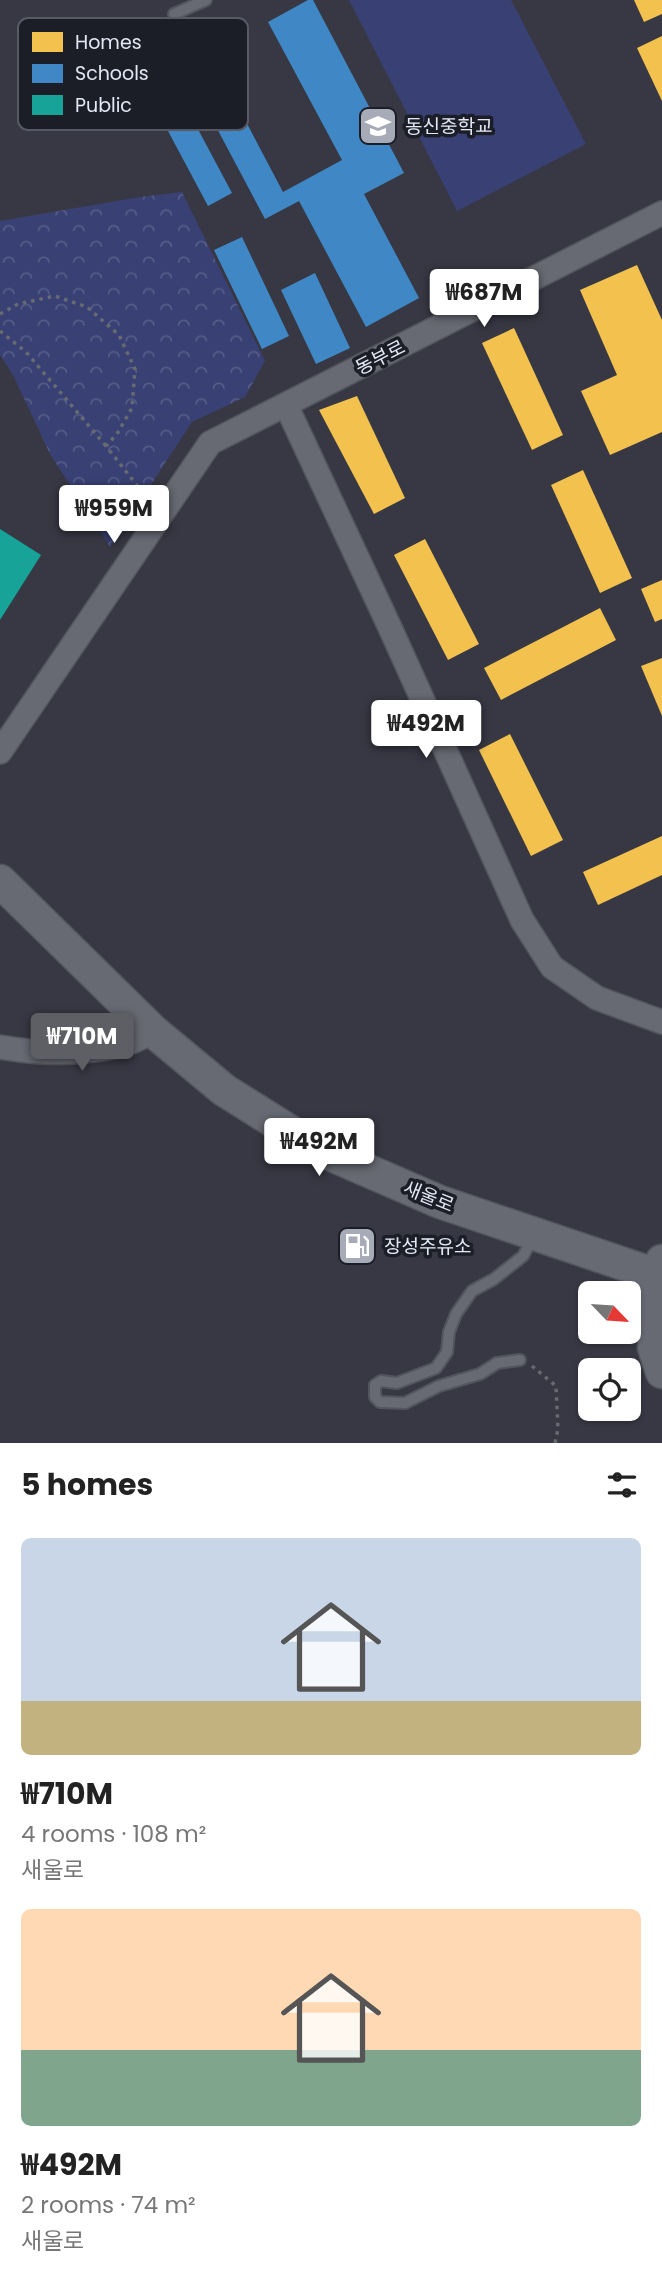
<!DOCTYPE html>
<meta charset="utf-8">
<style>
:root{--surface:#fff;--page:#f6f6f6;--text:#222;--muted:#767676;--accent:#5e5f65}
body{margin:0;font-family:Poppins,"Noto Sans KR",sans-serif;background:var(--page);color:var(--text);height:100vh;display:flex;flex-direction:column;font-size:26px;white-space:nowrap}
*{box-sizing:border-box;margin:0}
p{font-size:23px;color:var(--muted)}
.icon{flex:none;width:38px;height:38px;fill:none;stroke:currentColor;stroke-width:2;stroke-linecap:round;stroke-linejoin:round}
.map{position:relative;height:1443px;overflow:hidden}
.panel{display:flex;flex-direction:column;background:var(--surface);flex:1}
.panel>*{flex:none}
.needle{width:46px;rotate:115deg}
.buttons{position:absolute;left:578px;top:1281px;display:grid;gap:14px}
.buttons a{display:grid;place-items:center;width:63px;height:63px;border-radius:10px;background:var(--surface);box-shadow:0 2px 5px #0004;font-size:35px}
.price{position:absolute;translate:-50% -60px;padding:0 16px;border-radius:7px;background:#fff;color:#222;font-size:23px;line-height:46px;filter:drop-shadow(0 2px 4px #0008)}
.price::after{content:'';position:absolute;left:50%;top:42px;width:21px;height:16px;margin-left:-10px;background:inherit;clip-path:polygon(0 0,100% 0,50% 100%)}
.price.active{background:var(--accent);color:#fff}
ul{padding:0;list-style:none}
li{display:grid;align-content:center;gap:14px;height:371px;padding:0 21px}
li span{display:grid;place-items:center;height:217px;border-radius:10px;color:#555}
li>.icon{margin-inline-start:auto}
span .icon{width:126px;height:126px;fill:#fffc;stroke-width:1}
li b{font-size:30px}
h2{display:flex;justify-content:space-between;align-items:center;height:84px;padding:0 21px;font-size:30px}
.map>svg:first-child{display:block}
.grass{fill:#394174}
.forest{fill:url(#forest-crowns)}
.homes{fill:#f2c14e}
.schools{fill:#3f88c5}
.public{fill:#17a398}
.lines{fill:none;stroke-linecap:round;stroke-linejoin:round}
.lane-casing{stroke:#53555e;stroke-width:14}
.street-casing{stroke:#53555e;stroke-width:26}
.secondary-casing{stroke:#53555e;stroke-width:35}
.path{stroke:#686a72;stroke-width:3.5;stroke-dasharray:3.5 5;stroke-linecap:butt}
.lane{stroke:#686a73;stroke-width:10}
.street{stroke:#686a73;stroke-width:23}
.secondary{stroke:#686a73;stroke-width:32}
.labels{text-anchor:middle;stroke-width:7;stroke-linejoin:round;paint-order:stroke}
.poi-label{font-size:19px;fill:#e4e8f5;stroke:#1b1d27;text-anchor:start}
.street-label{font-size:19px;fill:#e4e8f5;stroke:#1b1d27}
.key{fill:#1b1d27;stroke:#575a65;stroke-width:2}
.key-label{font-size:19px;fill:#e4e8f5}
</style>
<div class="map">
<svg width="662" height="1443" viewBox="0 0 662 1443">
<defs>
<pattern id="forest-crowns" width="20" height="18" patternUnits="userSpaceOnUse" patternTransform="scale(1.75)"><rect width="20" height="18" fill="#394174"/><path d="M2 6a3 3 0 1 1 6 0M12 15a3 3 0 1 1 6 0" fill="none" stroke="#565c88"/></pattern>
</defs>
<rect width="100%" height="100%" fill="#373843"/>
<!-- grass -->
<polygon class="grass" points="349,0 511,0 586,144 457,211"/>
<!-- forest -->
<polygon class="forest" points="182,192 265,361 245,397 192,422 110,547 50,454 13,375 0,355 0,221 140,197"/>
<!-- homes -->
<g class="homes">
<polygon points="634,0 662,0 662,14 644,22"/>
<polygon points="662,36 662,101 637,48"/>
<polygon points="637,265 662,320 662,432 610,455 581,391 617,375 580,290"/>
<polygon points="514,328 563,435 532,450 482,343"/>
<polygon points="357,396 405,498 374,514 319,410"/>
<polygon points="583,470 632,578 600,593 551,485"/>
<polygon points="425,539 479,644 448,660 394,555"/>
<polygon points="662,580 662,619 655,622 641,589"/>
<polygon points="600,608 616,640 501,700 484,668"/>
<polygon points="662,658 662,716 641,666"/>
<polygon points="510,734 563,840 531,856 479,750"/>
<polygon points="662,836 662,875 598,905 583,872"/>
</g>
<!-- schools -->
<g class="schools">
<polygon points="308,0 313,0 404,173 364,194 419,298 366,327 299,201 265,219 187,72 213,59 283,192 342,160 268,22"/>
<polygon points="192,118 232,193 208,206 168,131"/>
<polygon points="242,237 289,336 262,349 214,250"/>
<polygon points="315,273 350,348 316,364 281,290"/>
</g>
<!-- public -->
<polygon class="public" points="0,529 41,555 0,620"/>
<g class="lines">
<defs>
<g id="lane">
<polyline points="174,14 206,0"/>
<polyline points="520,1360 497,1363 480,1374 439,1386 405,1403 380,1402 375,1397 375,1385 381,1381 397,1383 436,1368 447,1352 449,1332 456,1314 472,1291 494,1279 523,1256 534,1236"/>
</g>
<g id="street">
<polyline points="286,405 392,632 522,920 552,967 597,998 662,1022"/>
<polyline points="0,752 210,443 662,213"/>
<path d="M0,1047C40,1054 83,1055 123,1045C133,1043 144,1036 153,1031"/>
</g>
<g id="secondary">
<polyline points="0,881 153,1031 224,1090 318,1149 440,1202 662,1277"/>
<polyline points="662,1261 657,1276 654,1347 662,1372"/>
</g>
</defs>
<!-- lane casing -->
<use href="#lane" class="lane-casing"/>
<!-- street casing -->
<use href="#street" class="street-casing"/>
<!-- secondary casing -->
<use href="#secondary" class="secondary-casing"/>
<!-- path -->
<g class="path">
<polyline points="0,314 18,304 55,296 87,307 119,335 135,369 132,408 117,434 106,446 139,488"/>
<polyline points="0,331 26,352 106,446"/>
<polyline points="532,1366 556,1386 558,1429 555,1443"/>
</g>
<!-- lane -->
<use href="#lane" class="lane"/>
<!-- street -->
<use href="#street" class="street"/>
<!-- secondary -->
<use href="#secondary" class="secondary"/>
</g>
<!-- icons -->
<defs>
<symbol id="school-square" viewBox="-11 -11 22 22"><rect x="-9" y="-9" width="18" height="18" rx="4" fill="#a7aab7" stroke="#1b1d27"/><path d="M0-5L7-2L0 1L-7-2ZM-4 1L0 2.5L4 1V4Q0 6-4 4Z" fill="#fff"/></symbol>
<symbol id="fuel-square" viewBox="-11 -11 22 22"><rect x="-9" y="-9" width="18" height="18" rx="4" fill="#a7aab7" stroke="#1b1d27"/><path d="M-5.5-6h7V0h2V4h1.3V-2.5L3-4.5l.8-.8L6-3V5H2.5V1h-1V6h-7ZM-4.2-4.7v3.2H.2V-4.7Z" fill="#fff"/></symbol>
</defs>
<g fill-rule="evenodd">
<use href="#school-square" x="356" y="104" width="44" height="44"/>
<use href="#fuel-square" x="335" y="1224" width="44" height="44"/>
</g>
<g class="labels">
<!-- poi labels -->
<g class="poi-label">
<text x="405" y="133">동신중학교</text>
<text x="384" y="1253">장성주유소</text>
</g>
<!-- street labels -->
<g class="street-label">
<text transform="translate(380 357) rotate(-27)" y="7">동부로</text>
<text transform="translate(429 1196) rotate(22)" y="7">새울로</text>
</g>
</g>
<!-- legend -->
<rect x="18" y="18" width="230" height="112" rx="10" class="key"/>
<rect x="32" y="32" width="31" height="20" fill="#f2c14e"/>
<rect x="32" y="64" width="31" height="19" fill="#3f88c5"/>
<rect x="32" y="95" width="31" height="20" fill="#17a398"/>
<g class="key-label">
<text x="75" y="49">Homes</text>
<text x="75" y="80">Schools</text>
<text x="75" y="112">Public</text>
</g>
</svg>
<div class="buttons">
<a><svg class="needle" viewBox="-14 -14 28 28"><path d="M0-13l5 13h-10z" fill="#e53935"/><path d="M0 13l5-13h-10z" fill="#767676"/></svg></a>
<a><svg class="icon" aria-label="locate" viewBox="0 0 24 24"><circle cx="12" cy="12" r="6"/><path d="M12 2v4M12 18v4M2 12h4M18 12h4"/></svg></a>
</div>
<b class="price" style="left:484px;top:329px">₩687M</b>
<b class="price" style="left:114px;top:545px">₩959M</b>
<b class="price" style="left:426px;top:760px">₩492M</b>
<b class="price active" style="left:82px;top:1073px">₩710M</b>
<b class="price" style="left:319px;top:1178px">₩492M</b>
</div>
<section class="panel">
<h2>5 homes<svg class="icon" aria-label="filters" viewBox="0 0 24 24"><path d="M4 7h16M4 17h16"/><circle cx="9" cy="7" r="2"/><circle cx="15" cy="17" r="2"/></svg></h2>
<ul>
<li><span style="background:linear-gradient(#c9d6e8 75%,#c2b280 0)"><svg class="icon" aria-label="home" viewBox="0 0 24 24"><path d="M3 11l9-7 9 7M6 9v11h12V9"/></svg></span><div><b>₩710M</b><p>4 rooms · 108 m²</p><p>새울로</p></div></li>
<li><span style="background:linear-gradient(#ffd9b3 65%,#7fa58c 0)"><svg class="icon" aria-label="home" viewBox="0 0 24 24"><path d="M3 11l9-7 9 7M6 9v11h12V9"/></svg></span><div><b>₩492M</b><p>2 rooms · 74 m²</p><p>새울로</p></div></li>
</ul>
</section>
